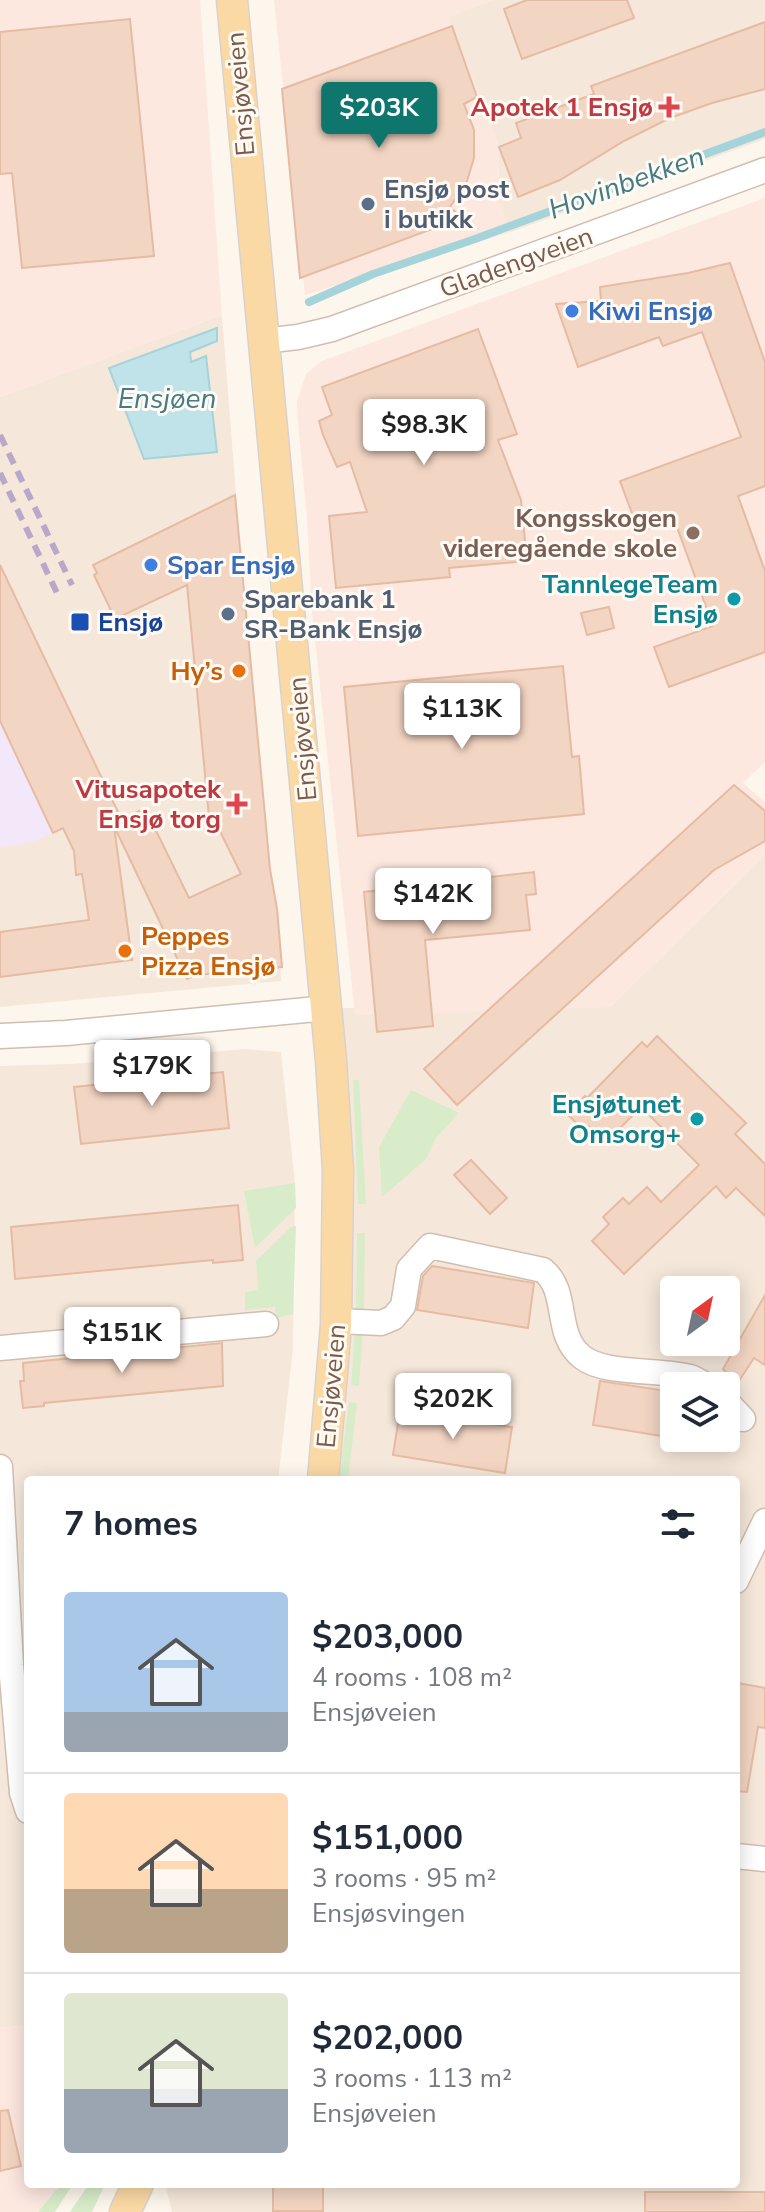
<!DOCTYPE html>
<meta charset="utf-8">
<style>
:root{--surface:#fff;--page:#f2f2f3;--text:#1f2937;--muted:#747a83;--line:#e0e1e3;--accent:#0f766e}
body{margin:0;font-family:"Nunito Sans",sans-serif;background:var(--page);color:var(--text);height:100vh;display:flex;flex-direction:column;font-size:30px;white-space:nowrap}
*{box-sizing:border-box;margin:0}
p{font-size:26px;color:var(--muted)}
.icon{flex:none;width:44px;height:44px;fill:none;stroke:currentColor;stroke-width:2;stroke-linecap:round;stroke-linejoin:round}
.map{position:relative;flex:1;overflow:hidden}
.details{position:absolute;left:24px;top:1476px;width:716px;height:712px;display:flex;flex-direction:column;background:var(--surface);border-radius:8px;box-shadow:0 4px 20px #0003}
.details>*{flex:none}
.needle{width:52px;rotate:33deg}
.controls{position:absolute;left:660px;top:1276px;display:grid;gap:16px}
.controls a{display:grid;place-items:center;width:80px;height:80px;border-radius:8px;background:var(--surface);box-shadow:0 4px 20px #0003;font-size:40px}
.price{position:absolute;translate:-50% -68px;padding:0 18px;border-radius:8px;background:#fff;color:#222;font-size:26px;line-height:52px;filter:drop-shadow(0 2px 4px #0008)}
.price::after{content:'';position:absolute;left:50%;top:48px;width:24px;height:18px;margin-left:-12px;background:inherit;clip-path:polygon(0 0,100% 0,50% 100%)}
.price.on{background:var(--accent);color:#fff}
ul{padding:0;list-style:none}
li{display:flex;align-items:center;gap:24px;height:200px;padding:0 40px}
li+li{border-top:2px solid var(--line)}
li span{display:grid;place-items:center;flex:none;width:224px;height:160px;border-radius:8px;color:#555}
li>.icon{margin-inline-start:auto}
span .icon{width:96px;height:96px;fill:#fffc;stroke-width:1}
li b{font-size:34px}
h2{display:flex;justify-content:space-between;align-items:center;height:96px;padding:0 40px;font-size:34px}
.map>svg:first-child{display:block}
.residential{fill:#f5e8da;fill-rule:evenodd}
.commercial{fill:#fde8e0}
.education{fill:#f3e8fa}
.green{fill:#d8ecc9}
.water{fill:#bfe3e8;stroke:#a5d3da;stroke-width:2}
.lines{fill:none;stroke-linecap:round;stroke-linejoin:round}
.stream{stroke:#a5d3da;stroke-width:8}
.building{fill:#f3d5c3;stroke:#e6bba3;stroke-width:2}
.minor-casing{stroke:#d1beb0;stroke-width:27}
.major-casing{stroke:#dad1cd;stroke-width:33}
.minor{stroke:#fff;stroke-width:24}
.major{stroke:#fbd9a5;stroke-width:30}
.rail{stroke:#b9a8c9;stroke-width:6;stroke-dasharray:12 8;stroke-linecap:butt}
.health-dot{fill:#e0444e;stroke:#fffaf3;stroke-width:3}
.service-dot{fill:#5c6f8a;stroke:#fffaf3;stroke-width:3}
.shop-dot{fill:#3f7fe0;stroke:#fffaf3;stroke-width:3}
.education-dot{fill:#8d6e63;stroke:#fffaf3;stroke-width:3}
.culture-dot{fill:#0f9aa8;stroke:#fffaf3;stroke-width:3}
.transit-dot{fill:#1a4fb4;stroke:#fffaf3;stroke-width:3}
.food-dot{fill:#e8710a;stroke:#fffaf3;stroke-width:3}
.labels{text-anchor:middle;stroke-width:6;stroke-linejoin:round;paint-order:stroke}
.street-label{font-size:26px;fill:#7a5c4d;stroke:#fffaf3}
.health-label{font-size:26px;font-weight:bold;fill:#be3a42;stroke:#fffaf3;text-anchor:end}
.service-label{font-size:26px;font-weight:bold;fill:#4e5e75;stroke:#fffaf3;text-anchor:start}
.shop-label{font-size:26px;font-weight:bold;fill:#366cbe;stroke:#fffaf3;text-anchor:start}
.education-label{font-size:26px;font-weight:bold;fill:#785e54;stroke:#fffaf3;text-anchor:end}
.culture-label{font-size:26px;font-weight:bold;fill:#0d838f;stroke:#fffaf3;text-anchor:end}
.transit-label{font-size:26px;font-weight:bold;fill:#164399;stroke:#fffaf3;text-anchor:start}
.food-label{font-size:26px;font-weight:bold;fill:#c56008;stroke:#fffaf3;text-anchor:end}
.water-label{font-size:28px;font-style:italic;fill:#437c86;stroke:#fffaf3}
</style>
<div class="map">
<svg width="765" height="2212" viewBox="0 0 765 2212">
<rect width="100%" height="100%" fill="#fdf6ec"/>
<!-- residential -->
<g class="residential">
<polygon points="492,0 765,0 765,139 511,232 499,203 498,143 448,17"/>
<polygon points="222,315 243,584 270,869 274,901 279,913 281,981 0,1007 0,397"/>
<path d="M765,855V2212H172L165,2184H736V1480H314L336,1325L327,1008L610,1007ZM674,1290H726V1342H674ZM674,1386H726V1438H674Z"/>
<polygon points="245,1049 281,1052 295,1183 293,1349 278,1480 28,1480 28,2025 0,2028 0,1066 72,1064"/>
</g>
<!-- commercial -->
<g class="commercial">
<polygon points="0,0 200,0 222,315 0,397"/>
<polygon points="274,0 492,0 448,17 498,143 499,203 511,232 305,295"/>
<polygon points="765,198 765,762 743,783 765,802 765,855 610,1007 355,1015 312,611 307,518 297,412 297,401 306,374 322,361"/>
<polygon points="28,2025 28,2184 67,2185 56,2190 38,2212 0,2212 0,2028"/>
</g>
<!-- education -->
<polygon class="education" points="0,721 53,833 29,843 0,847"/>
<!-- green -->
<g class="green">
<polygon points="353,1080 359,1080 366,1204 358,1204"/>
<polygon points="411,1090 459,1113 436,1138 426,1159 382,1197 379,1147"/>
<polygon points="295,1183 296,1208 255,1248 244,1191"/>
<polygon points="296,1226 293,1314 276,1318 275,1307 245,1310 245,1292 258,1290 256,1261 291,1227"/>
<polygon points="357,1233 365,1233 364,1312 356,1311"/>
<polygon points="355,1329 363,1329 359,1386 351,1385"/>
<polygon points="349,1402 357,1403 348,1480 339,1480"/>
<polygon points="66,2184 73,2184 55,2212 38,2212 56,2190"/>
<polygon points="89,2184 105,2184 92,2212 70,2212"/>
</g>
<!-- water -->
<polygon class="water" points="217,328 217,341 190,352 191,362 206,356 217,452 144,459 109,368"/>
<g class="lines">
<!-- stream -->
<polyline class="stream" points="309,302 373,274 475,239 765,132"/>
</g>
<!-- building -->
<g class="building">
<polygon points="527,0 627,0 634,18 522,59 504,9"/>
<polygon points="130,19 154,256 22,268 12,173 0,174 0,32"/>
<polygon points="765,22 765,89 712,103 670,118 624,141 560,180 518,197 499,147 521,138 516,123 594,94 591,86"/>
<polygon points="452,26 477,97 464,104 474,130 474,158 466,184 450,207 462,218 300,278 282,89"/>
<polygon points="730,263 765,362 765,486 738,496 765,571 765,652 669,687 654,647 713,626 674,519 639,532 620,481 741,437 702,332 663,346 659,337 578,367 556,304 601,301 600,287 688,273"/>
<polygon points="478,329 517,434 498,440 521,500 527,561 449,568 450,577 336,588 329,516 367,512 350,462 337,467 323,435 319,421 332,415 322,387"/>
<polygon points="235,495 270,869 277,909 282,967 196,975 187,979 114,826 132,960 0,977 0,932 89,920 82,874 76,875 74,851 63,828 53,833 0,721 0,565 119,814 112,816 113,824 145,808 189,898 241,874 213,817 209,817 187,585 115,619 94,575 97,573 93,565"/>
<polygon points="609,607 614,628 587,635 581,613"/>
<polygon points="563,666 572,757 579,756 584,814 358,836 344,687"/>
<polygon points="734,785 765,811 765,841 714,870 457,1105 424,1069"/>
<polygon points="534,872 536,894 526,895 530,930 425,940 433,1026 377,1032 364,892"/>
<polygon points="657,1036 746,1123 735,1134 765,1164 765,1216 736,1188 726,1198 716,1186 624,1274 592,1241 609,1224 603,1217 623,1198 629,1204 647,1187 661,1202 699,1165 641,1107 605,1143 588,1126 584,1130 567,1114 585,1096 587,1098 642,1042 647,1047"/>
<polygon points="223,1072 229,1128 81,1144 74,1087"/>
<polygon points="471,1160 507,1198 490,1214 454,1175"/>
<polygon points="238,1205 243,1260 213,1263 213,1260 15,1279 11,1227"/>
<polygon points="432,1266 534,1283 528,1328 417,1310 423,1276"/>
<polygon points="765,1295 765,1365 754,1358 737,1384 723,1369"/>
<polygon points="222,1343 223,1386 44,1403 44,1406 23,1408 20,1381 24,1381 23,1363"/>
<polygon points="600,1381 674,1392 674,1438 593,1425"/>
<polygon points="400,1410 512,1427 505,1473 393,1455"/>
<polygon points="738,1683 765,1688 765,1728 758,1727 747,1792 736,1791"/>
<polygon points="8,2110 21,2166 0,2171 0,2111"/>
<rect x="273" y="2184" width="50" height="27"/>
<rect x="645" y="2192" width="120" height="20"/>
</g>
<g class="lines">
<defs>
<g id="minor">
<polyline points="263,341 298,337 332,329 765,170"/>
<polyline points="0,1036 66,1033 327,1008"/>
<path d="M337,1321L381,1323L393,1318L403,1306L409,1269L430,1246L543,1270C570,1292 553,1334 582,1357C604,1375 662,1369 690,1377C696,1379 702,1383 707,1386"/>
<polyline points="0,1348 266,1324"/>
<polyline points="726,1401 743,1419"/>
<polyline points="0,1467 11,1665 22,1793 28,1811"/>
<polyline points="736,1581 765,1521"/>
<polyline points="736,1856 765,1859"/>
</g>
<g id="major">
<polyline points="232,0 331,1061 338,1170 336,1325 323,1480"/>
<polyline points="125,2212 138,2184"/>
</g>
</defs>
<!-- minor casing -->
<use href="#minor" class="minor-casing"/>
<!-- major casing -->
<use href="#major" class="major-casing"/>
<!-- minor -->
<use href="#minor" class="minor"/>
<!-- major -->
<use href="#major" class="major"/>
<!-- rail -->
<g class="rail">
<polyline points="0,435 72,585"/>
<polyline points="0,473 57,593"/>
</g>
</g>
<!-- markers -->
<g class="health-dot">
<path d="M665 95h8v8h8v8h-8v8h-8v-8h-8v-8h8z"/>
<path d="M233 792h8v8h8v8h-8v8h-8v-8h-8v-8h8z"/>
</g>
<g class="service-dot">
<circle cx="368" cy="204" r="8"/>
<circle cx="228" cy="614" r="8"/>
</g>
<g class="shop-dot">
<circle cx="572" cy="311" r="8"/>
<circle cx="151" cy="565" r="8"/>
</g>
<circle class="education-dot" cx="693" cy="533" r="8"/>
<g class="culture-dot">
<circle cx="734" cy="599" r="8"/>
<circle cx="697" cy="1119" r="8"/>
</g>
<rect class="transit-dot" x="70" y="612" width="20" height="20" rx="4"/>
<g class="food-dot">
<circle cx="239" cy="671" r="8"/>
<circle cx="125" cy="951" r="8"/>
</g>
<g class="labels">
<!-- street labels -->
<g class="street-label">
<text transform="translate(240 94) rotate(-95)" y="9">Ensjøveien</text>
<text transform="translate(516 262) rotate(-20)" y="9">Gladengveien</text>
<text transform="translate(302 739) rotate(-95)" y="9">Ensjøveien</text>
<text transform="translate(331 1386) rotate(-85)" y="9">Ensjøveien</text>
</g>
<!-- health labels -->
<g class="health-label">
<text x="653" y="116">Apotek 1 Ensjø</text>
<text x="221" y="798">Vitusapotek<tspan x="221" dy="30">Ensjø torg</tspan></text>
</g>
<!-- service labels -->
<g class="service-label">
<text x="384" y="198">Ensjø post<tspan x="384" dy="30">i butikk</tspan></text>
<text x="244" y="608">Sparebank 1<tspan x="244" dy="30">SR-Bank Ensjø</tspan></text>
</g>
<!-- shop labels -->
<g class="shop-label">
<text x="588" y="320">Kiwi Ensjø</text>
<text x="167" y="574">Spar Ensjø</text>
</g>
<!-- education labels -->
<g class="education-label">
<text x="677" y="527">Kongsskogen<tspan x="677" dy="30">videregående skole</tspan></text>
</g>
<!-- culture labels -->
<g class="culture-label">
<text x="718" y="593">TannlegeTeam<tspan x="718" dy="30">Ensjø</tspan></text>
<text x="681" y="1113">Ensjøtunet<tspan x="681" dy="30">Omsorg+</tspan></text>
</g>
<!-- transit labels -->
<g class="transit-label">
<text x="98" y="631">Ensjø</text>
</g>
<!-- food labels -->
<g class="food-label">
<text x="223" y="680">Hy’s</text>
<text x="141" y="945" text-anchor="start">Peppes<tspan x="141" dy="30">Pizza Ensjø</tspan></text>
</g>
<!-- water labels -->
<g class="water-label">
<text transform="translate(626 182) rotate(-20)" y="10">Hovinbekken</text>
<text x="167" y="408">Ensjøen</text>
</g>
</g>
</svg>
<div class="controls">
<a><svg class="needle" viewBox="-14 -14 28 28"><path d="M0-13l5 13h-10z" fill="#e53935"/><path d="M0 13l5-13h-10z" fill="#747a83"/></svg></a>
<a><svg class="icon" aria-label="layers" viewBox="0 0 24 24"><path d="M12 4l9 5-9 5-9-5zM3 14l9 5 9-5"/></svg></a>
</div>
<b class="price on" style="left:379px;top:150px">$203K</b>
<b class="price" style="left:424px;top:467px">$98.3K</b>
<b class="price" style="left:462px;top:751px">$113K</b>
<b class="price" style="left:433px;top:936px">$142K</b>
<b class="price" style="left:152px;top:1108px">$179K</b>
<b class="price" style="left:122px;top:1375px">$151K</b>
<b class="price" style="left:453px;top:1441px">$202K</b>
<section class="details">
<h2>7 homes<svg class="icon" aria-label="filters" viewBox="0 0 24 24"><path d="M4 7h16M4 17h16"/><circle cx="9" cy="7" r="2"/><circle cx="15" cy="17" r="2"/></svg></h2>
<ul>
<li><span style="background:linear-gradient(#a9c7e8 75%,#9aa5b1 0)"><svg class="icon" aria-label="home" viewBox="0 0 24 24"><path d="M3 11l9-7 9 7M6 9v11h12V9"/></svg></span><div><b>$203,000</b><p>4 rooms · 108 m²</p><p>Ensjøveien</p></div></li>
<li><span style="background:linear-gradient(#ffd9b3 60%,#b9a48a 0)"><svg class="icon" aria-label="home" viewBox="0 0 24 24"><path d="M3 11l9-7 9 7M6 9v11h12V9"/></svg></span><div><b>$151,000</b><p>3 rooms · 95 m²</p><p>Ensjøsvingen</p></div></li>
<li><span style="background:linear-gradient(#dfe7d0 60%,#9aa5b1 0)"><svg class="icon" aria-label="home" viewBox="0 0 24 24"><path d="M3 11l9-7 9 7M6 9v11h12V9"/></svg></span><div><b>$202,000</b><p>3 rooms · 113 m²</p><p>Ensjøveien</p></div></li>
</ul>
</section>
</div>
